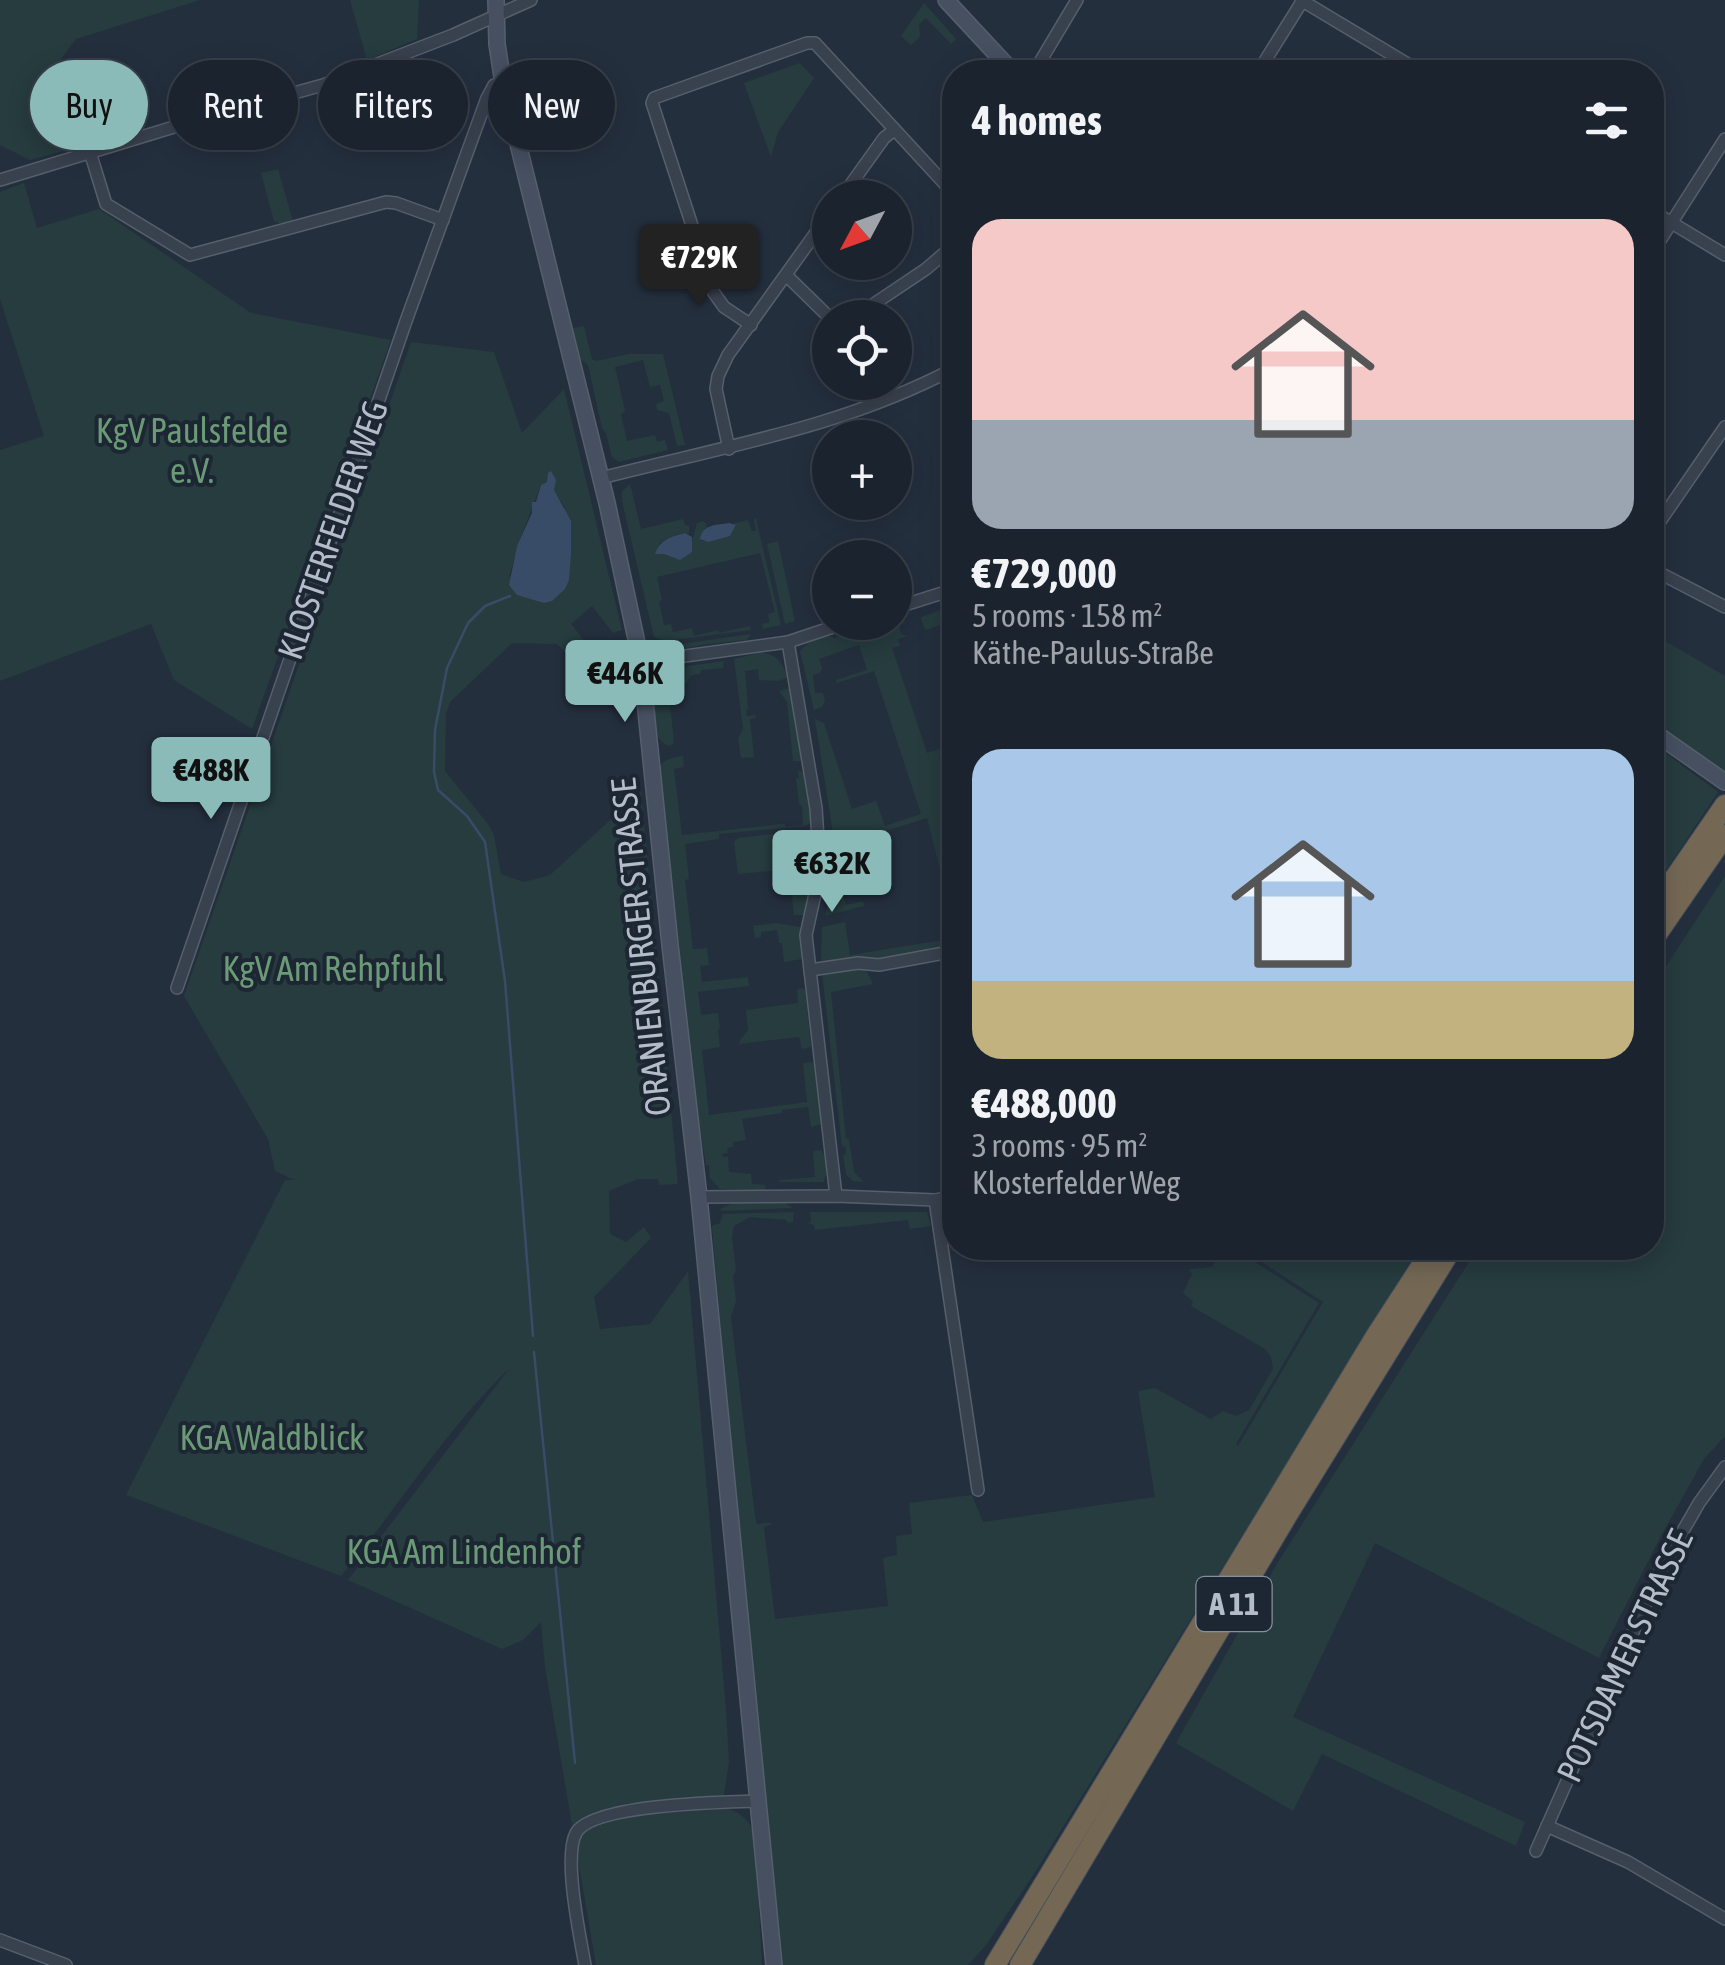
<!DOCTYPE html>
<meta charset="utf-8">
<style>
:root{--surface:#1b232e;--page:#242b36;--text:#f1f3f6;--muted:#a0a4aa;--line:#39404a;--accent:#8bbbb9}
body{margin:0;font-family:"Asap Condensed",sans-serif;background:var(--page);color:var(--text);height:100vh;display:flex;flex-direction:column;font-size:38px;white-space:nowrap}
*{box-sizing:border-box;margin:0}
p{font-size:32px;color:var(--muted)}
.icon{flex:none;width:55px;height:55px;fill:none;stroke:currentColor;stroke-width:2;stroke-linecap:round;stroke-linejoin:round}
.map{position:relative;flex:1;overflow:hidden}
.side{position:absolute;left:942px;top:60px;width:722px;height:1200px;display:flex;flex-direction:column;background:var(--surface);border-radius:40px;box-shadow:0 5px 25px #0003,0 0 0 2px var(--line)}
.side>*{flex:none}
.hud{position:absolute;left:30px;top:60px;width:762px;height:90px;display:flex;gap:20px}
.needle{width:65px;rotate:229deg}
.buttons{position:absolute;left:812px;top:180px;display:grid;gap:20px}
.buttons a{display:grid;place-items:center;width:100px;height:100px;border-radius:50%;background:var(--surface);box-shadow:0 5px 25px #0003,0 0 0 2px var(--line);font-size:50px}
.price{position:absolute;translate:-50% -85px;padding:0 22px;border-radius:10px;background:var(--accent);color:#111;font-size:32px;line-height:65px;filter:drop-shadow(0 2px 5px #0008)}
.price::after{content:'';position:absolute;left:50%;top:60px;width:30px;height:22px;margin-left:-15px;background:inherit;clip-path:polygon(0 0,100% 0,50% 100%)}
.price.current{background:#222;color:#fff}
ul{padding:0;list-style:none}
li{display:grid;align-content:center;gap:20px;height:530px;padding:0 30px}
li span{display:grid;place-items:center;height:310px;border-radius:30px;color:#555}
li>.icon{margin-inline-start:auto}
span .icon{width:180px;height:180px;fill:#fffc;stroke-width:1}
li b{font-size:42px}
h2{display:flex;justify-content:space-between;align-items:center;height:120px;padding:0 30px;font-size:42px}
.pill{padding:0 35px;border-radius:45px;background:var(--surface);box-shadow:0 5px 25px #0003,0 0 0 2px var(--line);font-size:35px;line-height:90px}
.pill.current{background:var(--accent);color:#111}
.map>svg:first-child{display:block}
.green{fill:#263c3f;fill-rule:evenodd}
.water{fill:#394c67}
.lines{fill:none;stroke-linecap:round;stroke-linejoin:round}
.stream{stroke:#394c67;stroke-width:2.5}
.minor-casing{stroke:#565f6c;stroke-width:14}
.secondary-casing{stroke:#565f6c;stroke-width:18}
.motorway-casing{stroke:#434c59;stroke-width:22}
.minor{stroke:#38414e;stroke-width:11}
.secondary{stroke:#465061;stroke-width:15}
.motorway{stroke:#746855;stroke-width:20}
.labels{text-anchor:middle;stroke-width:8;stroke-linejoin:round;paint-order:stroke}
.shield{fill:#1d2633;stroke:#878f9c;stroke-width:2.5}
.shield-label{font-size:32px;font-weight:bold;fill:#b4bcc9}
.park-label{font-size:35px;fill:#6b9a76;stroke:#1d2633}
.street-label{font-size:35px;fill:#b4bcc9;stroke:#1d2633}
</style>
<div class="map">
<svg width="1725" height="1965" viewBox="0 0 1725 1965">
<rect width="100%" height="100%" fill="#242f3e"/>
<!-- green -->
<g class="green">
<polygon points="0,0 200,0 76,39 46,79 48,97 97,95 103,140 30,160 0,145"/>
<polygon points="350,0 419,0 417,39 367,60"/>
<polygon points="924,3 956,39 951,44 926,18 919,24 920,37 911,45 901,36"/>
<polygon points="800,63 814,78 778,132 771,157 744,83"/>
<polygon points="278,169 293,221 282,224 274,221 261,173"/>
<polygon points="24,183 37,228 99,209 251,313 391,340 252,729 174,680 151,624 0,681 0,450 44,436 0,299 0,192"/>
<polygon points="584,326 592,359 596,361 628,354 663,354 685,445 677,446 669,413 657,410 656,404 664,401 660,385 650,387 643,360 615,367 625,411 621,414 627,441 655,435 657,442 665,440 668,450 619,462 612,457 606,433 602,428 588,365 576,356 572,332 573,328"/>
<path d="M411,342L494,352L522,433L564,389L622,630L613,633L592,606L571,624L592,650L583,656L570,658L557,644L512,643L450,702L446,714L445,771L488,824L494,835L501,874L524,882L550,875L641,792L678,1184L659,1185L658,1179H638L609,1191L610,1234L626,1242L644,1227L651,1238L594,1297L600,1329L650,1324L688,1271L726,1709L729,1762L722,1807C741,1812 749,1819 755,1837L762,1965H596L545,1667L541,1622L523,1640L502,1649L348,1580L509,1369C445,1430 398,1508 341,1576L126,1495L285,1180H294L275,1171L268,1139L184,996ZM547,482L565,507L509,578L517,547L541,485Z"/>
<path d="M630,484L641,529L683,519L685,525L689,526V534C679,532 666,538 659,544L664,554L669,556L691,545L697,523L703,521L707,525L700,537L702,541L730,536L736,526L732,524L748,520L752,531H756L754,519H756L781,625L763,629L762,624L770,622L768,614L775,612L760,553L657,577L662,600L659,602L664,625L671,624L673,632L692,628L694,636L718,630L719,633L750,626L751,630L665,641L654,637L622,501V492Z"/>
<polygon points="778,541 795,621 785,624 767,544"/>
<polygon points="948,607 953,621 925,630 921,618 914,620"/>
<polygon points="902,615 905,622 899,625 902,635 908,636 898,639 900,646 892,648 927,753 955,744 955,751 939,757 945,774 940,779 955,829 955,928 927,818 854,841 855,845 839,851 842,862 834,864 833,833 815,719 824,723 852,809 876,801 885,826 921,814 874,671 837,683 836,680 867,670 859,645 819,659 822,668 820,673 813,675 815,693 823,693 825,701 822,707 814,710 800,651 812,640 828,635 834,638 879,623 895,622 895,617"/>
<polygon points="751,634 747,640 702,645 674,651 663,650 666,646"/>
<polygon points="1653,634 1725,676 1725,771 1711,762 1709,764 1653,725"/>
<path d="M759,653C776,652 783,663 788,678L777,681L759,680L758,669L745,671L748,709L746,710L747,716L755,715L756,718L750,719L754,757L741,758L738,739L743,728L734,659Z"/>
<path d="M724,661L723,668L701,670L700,674L692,675L670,703L674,743L669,746C650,738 654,716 653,698L663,697L662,688L665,687L667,673L688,666Z"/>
<polygon points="790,688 804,761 793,761 787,702 779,691"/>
<polygon points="1653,744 1718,792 1653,890"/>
<path d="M683,756L684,767L674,769L682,835L782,824L785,823L786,827L803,825L802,806L799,804L796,779L799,778L798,771L806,772L812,822L805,826L719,834V839L685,844L689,879L685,880L693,949L707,948L709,965L700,966L702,982L748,977L749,986L698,992L701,1015L718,1013L720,1028L718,1029L720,1047L702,1050L709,1115L807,1102L803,1063L814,1062L821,1124L811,1127L808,1107L782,1110V1113L742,1119L746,1140L733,1142V1147L727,1148L728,1153L722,1154L723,1157H728L729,1172L751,1174L752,1184L766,1185L764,1192L720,1189L710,1178L709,1165H706L686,1040L658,772C661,759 671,758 683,756Z"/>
<polygon points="805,830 813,832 813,870 804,915 794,915 789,869 738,874 734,842 738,838"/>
<polygon points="1725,876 1725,1436 1704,1459 1660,1538 1599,1658 1375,1543 1293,1717 1525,1822 1516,1846 1322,1754 1293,1811 1176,1743 1278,1562 1478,1248 1652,1248 1653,986"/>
<polygon points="847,886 848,890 842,892 846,905 863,901 864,906 825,916 831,890"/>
<polygon points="845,922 850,955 949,939 955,930 955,945 894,957 821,963 822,927"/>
<polygon points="776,923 800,927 802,959 784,962 782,943 779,943 777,930 761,932 761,937 755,938 753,926"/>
<polygon points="859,968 867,972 873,984 831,992 846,1139 849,1139 854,1172 864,1182 853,1181 846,1174 843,1155 846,1154 846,1147 842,1146 822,973"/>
<polygon points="797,989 803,988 805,990 811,1047 802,1049 799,1037 739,1044 740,1040 748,1030 746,1010 798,1003"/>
<path d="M821,1150C829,1158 827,1172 824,1182H779V1180L815,1177L813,1151Z"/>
<polygon points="783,1202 793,1208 722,1211 720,1209 733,1203"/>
<polygon points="794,1212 793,1222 788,1223 786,1220 750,1217 734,1226 732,1238 736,1270 733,1276 736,1301 731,1317 755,1516 757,1524 770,1523 771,1525 764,1527 775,1619 888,1606 883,1558 897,1555 896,1536 912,1534 909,1503 972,1495 983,1522 1155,1497 1138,1391 1155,1388 1211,1419 1223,1411 1236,1416 1249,1410 1273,1369 1271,1357 1265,1349 1191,1306 1193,1301 1183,1293 1192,1274 1189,1269 1212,1267 1222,1251 1230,1256 1232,1248 1239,1248 1255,1262 1319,1303 1236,1444 1238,1446 1323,1302 1256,1258 1245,1248 1419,1248 1034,1874 986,1945 968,1965 783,1965 765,1792 756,1736 712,1226 720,1223 723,1214"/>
<polygon points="810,1212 927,1212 931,1226 910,1229 908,1220 815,1230 814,1225 808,1223 811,1221"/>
</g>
<!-- water -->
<g class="water">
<polygon points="551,471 556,480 554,490 571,521 571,554 569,580 565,589 552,601 544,603 517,595 509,585 517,546 532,513 532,502 536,502 541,485 547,482 548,473"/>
<path d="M729,523L736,525L730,536L708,542L700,539C702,524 717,525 729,523Z"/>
<path d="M685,533L692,537V552L680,560L664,554H655C661,539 670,537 685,533Z"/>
</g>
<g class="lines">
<!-- stream -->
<g class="stream">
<polyline points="510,596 485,606 468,623 447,668 435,730 434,772 438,790 467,816 485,842 505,981 533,1336"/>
<polyline points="534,1352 575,1763"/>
</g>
<defs>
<g id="minor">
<polyline points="1301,0 1421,72"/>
<polyline points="1034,72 1077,0"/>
<polyline points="1258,72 1303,0"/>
<polyline points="90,152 106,204 190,255 386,202 396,203 443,220"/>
<polyline points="0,180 210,116 323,85 453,35 531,0"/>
<polyline points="841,198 884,138 894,130"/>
<polyline points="1652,211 1725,255"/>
<polyline points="1652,253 1725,139"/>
<polyline points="787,276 830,318"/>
<polyline points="853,318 926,269 955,244"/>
<polyline points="751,325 724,307 714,293 655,112 652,103 654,98 807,43 815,43 955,195"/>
<polyline points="729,449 716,389 718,376 728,355 830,213"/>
<path d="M601,478C722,447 844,427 955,368"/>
<polyline points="1652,533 1725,427"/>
<polyline points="1652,569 1725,607"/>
<polyline points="895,608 955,589"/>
<polyline points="788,642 816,808 820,871 806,935 836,1196"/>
<polyline points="641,662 788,642 848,622"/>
<polyline points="810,970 858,963 879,965 955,951"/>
<polyline points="177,988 406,321 487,98 494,85 503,83"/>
<polyline points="699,1197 836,1196 935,1200 955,1196"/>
<polyline points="935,1200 978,1490"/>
<polyline points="1547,1826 1628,1862 1725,1919"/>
<polyline points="1536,1851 1661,1569 1699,1503 1725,1467"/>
<polyline points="0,1940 66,1965"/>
<path d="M585,1965C580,1937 563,1857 576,1833C592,1804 723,1802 757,1801"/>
</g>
<g id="secondary">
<polyline points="496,0 497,44 503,83 607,503 641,662 670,945 699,1197 774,1965"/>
<polyline points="946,0 1013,72"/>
<polyline points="1652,731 1725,782"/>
</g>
<g id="motorway">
<polyline points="1652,911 1725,805"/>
<polyline points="1652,941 1725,835"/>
<polyline points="995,1965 1376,1336 1433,1248"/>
<polyline points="1020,1965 1286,1517 1452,1248"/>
</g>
</defs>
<!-- minor casing -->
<use href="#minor" class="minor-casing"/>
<!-- secondary casing -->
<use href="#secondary" class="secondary-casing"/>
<!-- motorway casing -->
<use href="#motorway" class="motorway-casing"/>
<!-- minor -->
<use href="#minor" class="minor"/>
<!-- secondary -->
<use href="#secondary" class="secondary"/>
<!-- motorway -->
<use href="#motorway" class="motorway"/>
</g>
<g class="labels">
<!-- shield labels -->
<rect class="shield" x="1196.5" y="1577" width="75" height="54" rx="8"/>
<g class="shield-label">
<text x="1234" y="1615">A 11</text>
</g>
<!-- park labels -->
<g class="park-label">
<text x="192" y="443">KgV Paulsfelde<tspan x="192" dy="40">e.V.</tspan></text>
<text x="333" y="981">KgV Am Rehpfuhl</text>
<text x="272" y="1450">KGA Waldblick</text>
<text x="464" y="1564">KGA Am Lindenhof</text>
</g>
<!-- street labels -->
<g class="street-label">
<text transform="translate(333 530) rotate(-71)" y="12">KLOSTERFELDER WEG</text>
<text transform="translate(641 947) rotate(-96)" y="12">ORANIENBURGER STRASSE</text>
<text transform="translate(1625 1656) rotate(-65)" y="12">POTSDAMER STRASSE</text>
</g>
</g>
</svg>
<div class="buttons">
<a><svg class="needle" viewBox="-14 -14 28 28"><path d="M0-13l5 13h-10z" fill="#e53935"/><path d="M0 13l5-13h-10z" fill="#a0a4aa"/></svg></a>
<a><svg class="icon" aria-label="locate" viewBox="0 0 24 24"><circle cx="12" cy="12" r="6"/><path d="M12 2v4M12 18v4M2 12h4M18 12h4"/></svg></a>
<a>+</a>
<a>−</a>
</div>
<b class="price current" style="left:699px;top:309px">€729K</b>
<b class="price" style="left:625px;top:725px">€446K</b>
<b class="price" style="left:211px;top:822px">€488K</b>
<b class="price" style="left:832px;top:915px">€632K</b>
<div class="hud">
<a class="pill current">Buy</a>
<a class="pill">Rent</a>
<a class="pill">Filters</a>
<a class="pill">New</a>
</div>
<section class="side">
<h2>4 homes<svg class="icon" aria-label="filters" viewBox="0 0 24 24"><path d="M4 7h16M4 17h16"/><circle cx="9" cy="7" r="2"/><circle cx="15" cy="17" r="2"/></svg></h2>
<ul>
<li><span style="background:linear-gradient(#f6c9c9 65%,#9aa5b1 0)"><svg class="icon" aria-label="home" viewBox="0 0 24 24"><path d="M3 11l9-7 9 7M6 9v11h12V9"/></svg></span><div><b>€729,000</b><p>5 rooms · 158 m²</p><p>Käthe-Paulus-Straße</p></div></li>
<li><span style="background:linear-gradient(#a9c7e8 75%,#c2b280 0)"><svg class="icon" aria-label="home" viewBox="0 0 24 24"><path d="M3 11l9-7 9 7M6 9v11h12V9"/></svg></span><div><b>€488,000</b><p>3 rooms · 95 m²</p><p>Klosterfelder Weg</p></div></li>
</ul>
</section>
</div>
